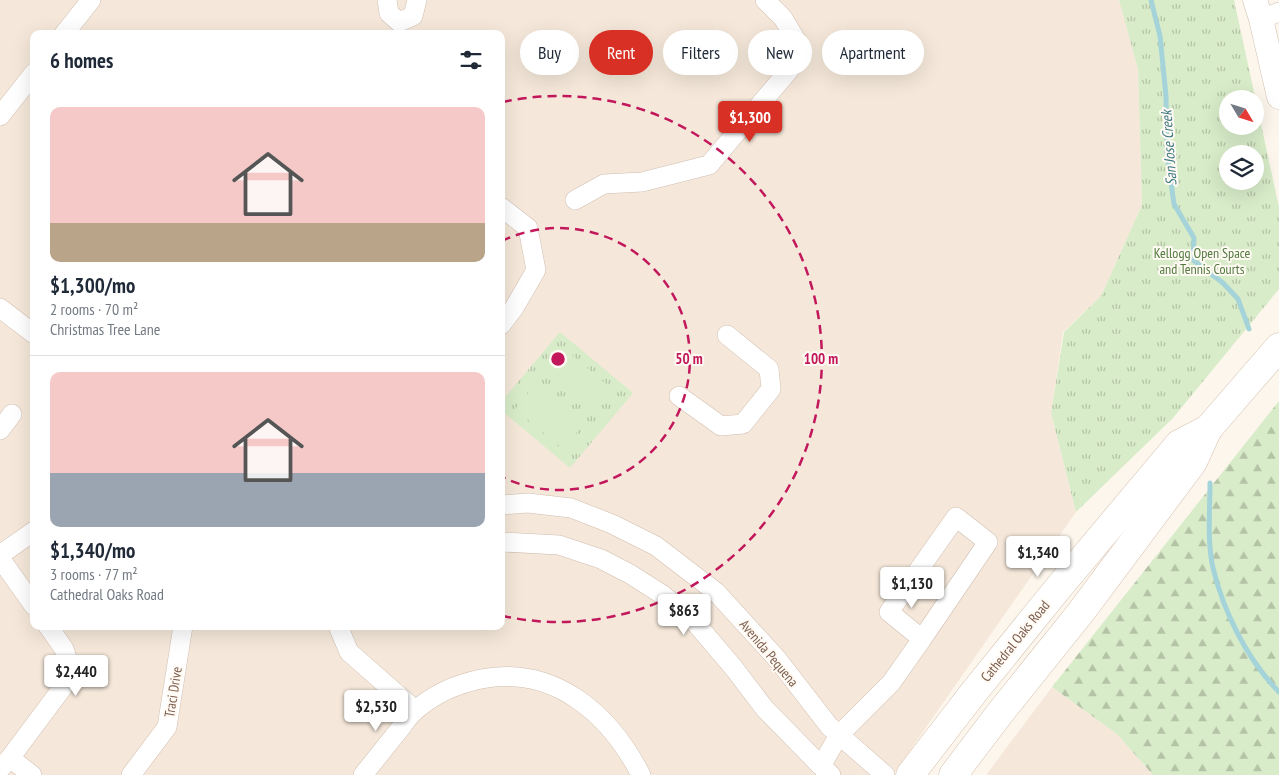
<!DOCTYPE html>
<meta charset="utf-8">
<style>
:root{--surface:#fff;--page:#f2f2f3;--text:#1f2937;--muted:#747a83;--line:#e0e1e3;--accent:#d93025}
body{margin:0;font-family:"PT Sans Narrow",sans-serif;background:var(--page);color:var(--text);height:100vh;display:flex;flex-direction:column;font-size:19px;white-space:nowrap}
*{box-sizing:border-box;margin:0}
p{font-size:16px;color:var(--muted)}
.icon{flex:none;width:28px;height:28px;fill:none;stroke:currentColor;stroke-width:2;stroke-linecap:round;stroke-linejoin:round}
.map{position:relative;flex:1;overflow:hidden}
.side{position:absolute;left:30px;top:30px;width:475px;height:600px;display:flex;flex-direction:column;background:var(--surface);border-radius:10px;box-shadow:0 5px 20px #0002}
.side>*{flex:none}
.guide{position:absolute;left:520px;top:30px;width:475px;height:45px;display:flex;gap:10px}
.needle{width:32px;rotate:128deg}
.tools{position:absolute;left:1219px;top:90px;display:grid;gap:10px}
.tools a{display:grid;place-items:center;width:45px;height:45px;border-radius:50%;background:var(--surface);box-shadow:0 5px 20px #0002;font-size:25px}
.price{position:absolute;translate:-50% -42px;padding:0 11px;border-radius:5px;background:#fff;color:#222;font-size:16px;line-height:32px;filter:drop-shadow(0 1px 2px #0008)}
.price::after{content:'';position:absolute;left:50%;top:30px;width:15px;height:11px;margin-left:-8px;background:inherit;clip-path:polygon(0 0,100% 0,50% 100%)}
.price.on{background:var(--accent);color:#fff}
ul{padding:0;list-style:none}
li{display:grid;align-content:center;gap:10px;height:265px;padding:0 20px}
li+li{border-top:1px solid var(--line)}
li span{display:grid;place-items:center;height:155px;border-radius:10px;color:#555}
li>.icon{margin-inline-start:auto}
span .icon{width:90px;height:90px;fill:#fffc;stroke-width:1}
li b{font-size:21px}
h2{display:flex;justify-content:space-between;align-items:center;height:60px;padding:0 20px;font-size:21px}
.chip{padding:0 18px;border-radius:22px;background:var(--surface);box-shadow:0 5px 20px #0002;font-size:18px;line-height:45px}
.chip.on{background:var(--accent);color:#fff}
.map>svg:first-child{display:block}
.residential{fill:#f5e8da;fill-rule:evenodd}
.forest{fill:url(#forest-firs)}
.park{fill:url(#park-tufts);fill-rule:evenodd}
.garden{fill:#d8ecc9}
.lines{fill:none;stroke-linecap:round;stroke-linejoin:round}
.stream{stroke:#a5d3da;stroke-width:5}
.minor-casing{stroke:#d1beb0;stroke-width:20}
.tertiary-casing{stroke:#d1beb0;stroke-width:25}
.secondary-casing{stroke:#d6c0b0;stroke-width:29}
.minor{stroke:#fff;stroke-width:19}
.tertiary{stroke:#fff;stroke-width:24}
.secondary{stroke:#fff;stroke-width:28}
.ring{fill:none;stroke:#c2185b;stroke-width:2.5;stroke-dasharray:9 6}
.labels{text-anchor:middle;stroke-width:4;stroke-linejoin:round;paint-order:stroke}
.park-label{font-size:14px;fill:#537a41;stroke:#fffaf3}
.street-label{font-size:14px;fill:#7a5c4d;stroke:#fffaf3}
.water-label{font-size:15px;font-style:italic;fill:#437c86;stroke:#fffaf3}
.centre{fill:#c2185b;stroke:#fffaf3;stroke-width:2.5}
.ring-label{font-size:15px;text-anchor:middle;font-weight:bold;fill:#c2185b;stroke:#fffaf3;stroke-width:4;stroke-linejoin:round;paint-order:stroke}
</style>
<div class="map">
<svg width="1279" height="775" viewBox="0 0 1279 775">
<defs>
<pattern id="forest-firs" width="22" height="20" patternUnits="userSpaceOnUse" patternTransform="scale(1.25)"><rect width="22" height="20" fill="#d8ecc9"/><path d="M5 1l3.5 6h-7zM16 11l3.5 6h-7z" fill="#b4c2a5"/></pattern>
<pattern id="park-tufts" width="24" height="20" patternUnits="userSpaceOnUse" patternTransform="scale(1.25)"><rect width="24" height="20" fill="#d8ecc9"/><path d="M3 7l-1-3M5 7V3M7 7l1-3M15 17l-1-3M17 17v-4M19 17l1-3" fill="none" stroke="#b4c2a5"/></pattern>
</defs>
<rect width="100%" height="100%" fill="#fdf6ec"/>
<!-- residential -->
<g class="residential">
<path d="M0,0H1119L1138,69L1142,205L1101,296L1063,332L1051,413L1076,512L893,775H0ZM34,34H501V626H34Z"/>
<polygon points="1052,687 1117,734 1153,775 986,775"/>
</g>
<!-- forest -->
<polygon class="forest" points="1279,401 1279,775 1153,775 1117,734 1052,687"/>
<!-- park -->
<g class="park">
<path d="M1119,0H1234L1279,207V289L1173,418L1076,512L1051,413L1064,332L1101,296L1142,205L1138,69ZM1228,99H1255V126H1228ZM1228,154H1255V181H1228Z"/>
<polygon points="560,332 633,393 570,468 501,410 501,402"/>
</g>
<!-- garden -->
<g class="garden">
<polygon points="565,349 613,390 594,412 547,372"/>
<polygon points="534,386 582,426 563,449 515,409"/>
</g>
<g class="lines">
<!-- stream -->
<g class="stream">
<polyline points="1151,0 1160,36 1166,96 1167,153 1174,204 1194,238 1193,260 1223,283 1238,299 1249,329"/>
<path d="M1210,483C1210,511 1207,541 1213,568C1224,613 1247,659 1279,692"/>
</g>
<defs>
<g id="minor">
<polyline points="387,0 389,13 399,22 413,16 417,0"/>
<polyline points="1261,19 1279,12"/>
<polyline points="64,34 91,0"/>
<polyline points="0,116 34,73"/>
<polyline points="575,200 604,184 642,182 709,165 790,69 796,40 783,18 765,0"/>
<polyline points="501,207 528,228 536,270 514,308 501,325"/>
<polyline points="0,308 34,334"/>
<polyline points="679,396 721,426 743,424 771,389 769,369 727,335"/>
<polyline points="0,430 12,414"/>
<polyline points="501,505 528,503 571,508 612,524 656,546 716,592 778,660 829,726 885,775"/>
<polyline points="501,542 559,545 601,559 630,574 663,595 693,620 733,667 765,709 821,766 831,775"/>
<polyline points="0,555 34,531"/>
<polyline points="0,558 34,606"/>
<polyline points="338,626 349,652 415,710"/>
<polyline points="10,758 32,775"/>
<polyline points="821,766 839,735 891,683 922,639 889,612 956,517 988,542 922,639"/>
<polyline points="0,769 10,758 63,687 69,664 64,649 48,626"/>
<polyline points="131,775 167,727 183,626"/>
<path d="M363,775C375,760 387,745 399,730C404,724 409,715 416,710C434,694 457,684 481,679C554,665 609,713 641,775"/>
</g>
<polyline id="tertiary" points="1255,0 1261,19 1279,97"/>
<g id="secondary">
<polyline points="910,775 974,692 1059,587 1179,444 1208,429"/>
<polyline points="953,775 1000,713 1081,612 1193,462 1208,429 1279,347"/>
</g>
</defs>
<!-- minor casing -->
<use href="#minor" class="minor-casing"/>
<!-- tertiary casing -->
<use href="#tertiary" class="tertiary-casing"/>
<!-- secondary casing -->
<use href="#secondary" class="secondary-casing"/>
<!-- minor -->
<use href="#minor" class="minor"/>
<!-- tertiary -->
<use href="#tertiary" class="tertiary"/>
<!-- secondary -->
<use href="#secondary" class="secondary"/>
</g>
<!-- distance rings -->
<g class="ring">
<path d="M502 241A131 131 0 1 1 502 477"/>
<path d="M503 102A263 263 0 1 1 503 616"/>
</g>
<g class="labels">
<!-- park labels -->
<g class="park-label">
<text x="1202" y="258">Kellogg Open Space<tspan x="1202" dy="16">and Tennis Courts</tspan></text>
</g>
<!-- street labels -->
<g class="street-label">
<text transform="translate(1015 641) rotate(-51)" y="5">Cathedral Oaks Road</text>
<text transform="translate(769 653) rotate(50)" y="5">Avenida Pequena</text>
<text transform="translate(173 692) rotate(-81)" y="5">Traci Drive</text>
</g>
<!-- water labels -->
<g class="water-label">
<text transform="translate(1169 148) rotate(-94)" y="5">San Jose Creek</text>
</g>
</g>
<circle cx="558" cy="359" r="8" class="centre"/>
<g class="ring-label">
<text x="689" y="364">50 m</text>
<text x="821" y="364">100 m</text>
</g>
</svg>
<div class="tools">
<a><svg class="needle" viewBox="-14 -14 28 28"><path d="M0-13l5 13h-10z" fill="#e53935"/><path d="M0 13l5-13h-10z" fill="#747a83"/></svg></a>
<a><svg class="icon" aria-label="layers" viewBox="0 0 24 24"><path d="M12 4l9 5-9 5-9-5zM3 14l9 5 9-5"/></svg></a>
</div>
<b class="price on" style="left:750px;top:143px">$1,300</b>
<b class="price" style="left:1038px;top:578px">$1,340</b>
<b class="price" style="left:912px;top:609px">$1,130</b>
<b class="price" style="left:684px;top:636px">$863</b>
<b class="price" style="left:76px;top:697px">$2,440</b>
<b class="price" style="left:376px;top:732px">$2,530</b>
<div class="guide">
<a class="chip">Buy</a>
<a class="chip on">Rent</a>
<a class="chip">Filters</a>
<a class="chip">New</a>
<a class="chip">Apartment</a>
</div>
<section class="side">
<h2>6 homes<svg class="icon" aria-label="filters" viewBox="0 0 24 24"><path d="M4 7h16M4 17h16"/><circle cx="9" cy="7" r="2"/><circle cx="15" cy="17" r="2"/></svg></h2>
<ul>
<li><span style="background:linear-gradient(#f6c9c9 75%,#b9a48a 0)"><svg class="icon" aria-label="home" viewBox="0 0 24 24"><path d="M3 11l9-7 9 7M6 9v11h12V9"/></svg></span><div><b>$1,300/mo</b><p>2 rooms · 70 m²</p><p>Christmas Tree Lane</p></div></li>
<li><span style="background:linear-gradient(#f6c9c9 65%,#9aa5b1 0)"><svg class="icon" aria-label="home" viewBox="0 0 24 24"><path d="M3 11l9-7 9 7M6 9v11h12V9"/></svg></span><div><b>$1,340/mo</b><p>3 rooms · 77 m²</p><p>Cathedral Oaks Road</p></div></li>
</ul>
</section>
</div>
